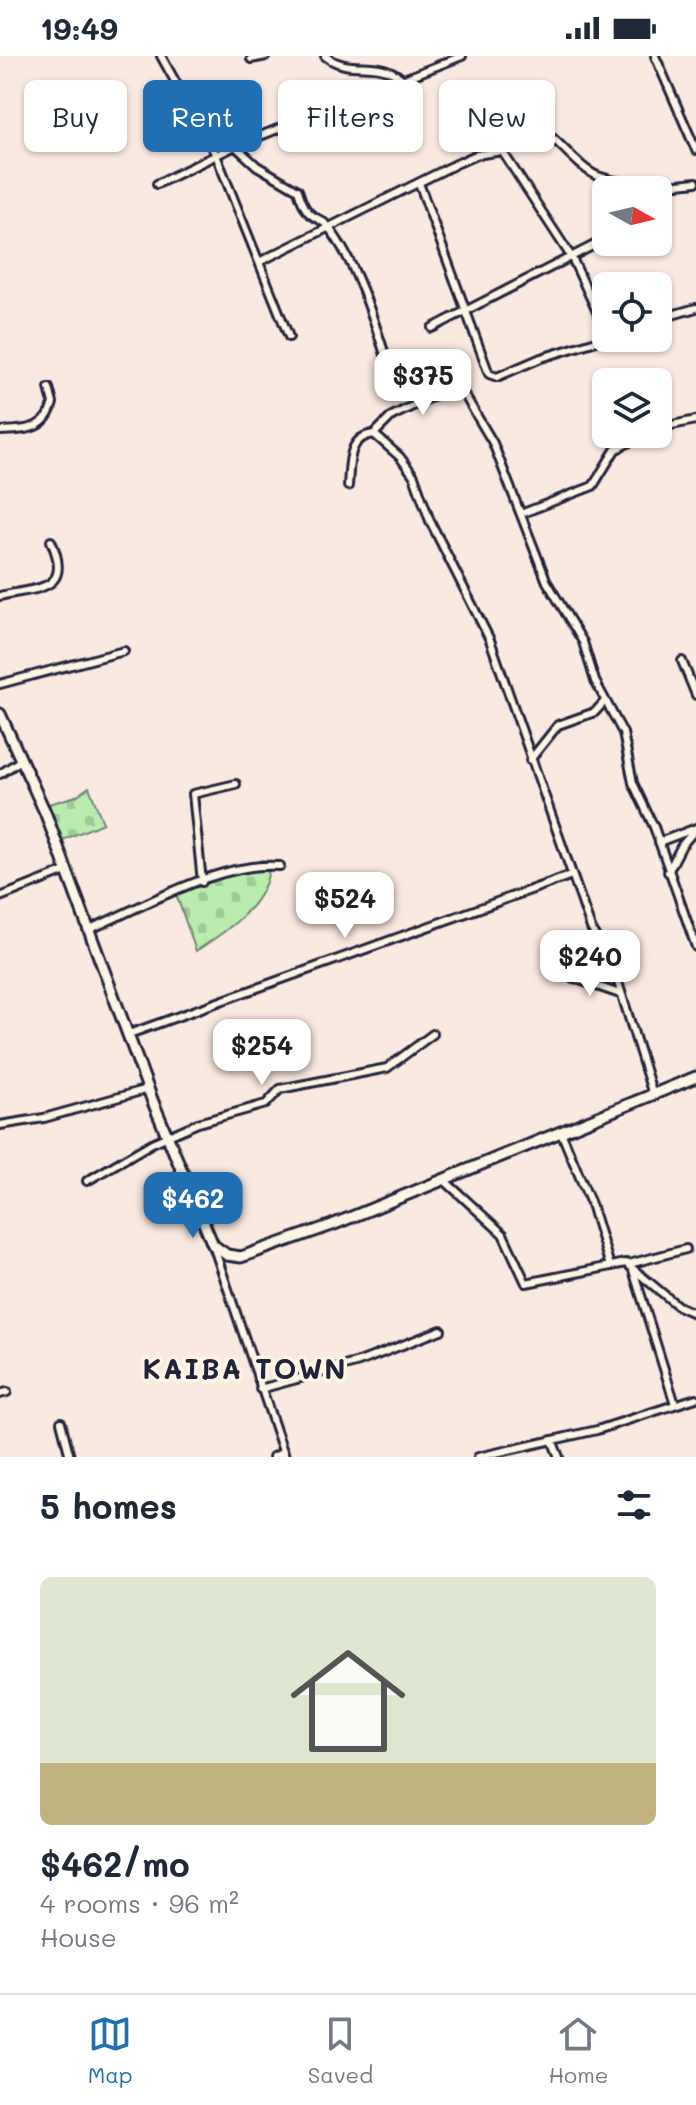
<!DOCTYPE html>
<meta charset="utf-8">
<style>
:root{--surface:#fff;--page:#f6f6f7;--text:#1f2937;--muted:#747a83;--line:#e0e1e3;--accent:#1f6fb2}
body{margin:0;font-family:Mali,sans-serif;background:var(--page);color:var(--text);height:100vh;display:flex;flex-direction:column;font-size:30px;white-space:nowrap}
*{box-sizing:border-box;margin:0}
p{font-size:26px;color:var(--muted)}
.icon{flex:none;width:44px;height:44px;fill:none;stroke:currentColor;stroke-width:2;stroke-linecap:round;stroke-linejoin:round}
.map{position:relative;height:1401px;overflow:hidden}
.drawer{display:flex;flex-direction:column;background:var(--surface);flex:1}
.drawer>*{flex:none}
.guide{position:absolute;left:24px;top:24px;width:648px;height:72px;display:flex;gap:16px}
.needle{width:52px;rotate:98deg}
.fabs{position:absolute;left:592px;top:120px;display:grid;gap:16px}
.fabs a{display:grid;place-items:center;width:80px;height:80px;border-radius:12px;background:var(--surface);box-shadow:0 2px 6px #0004;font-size:40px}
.price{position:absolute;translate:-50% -68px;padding:0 18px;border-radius:16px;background:#fff;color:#222;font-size:26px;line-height:52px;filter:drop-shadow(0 2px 4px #0008)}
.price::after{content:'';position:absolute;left:50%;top:48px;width:24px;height:18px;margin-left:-12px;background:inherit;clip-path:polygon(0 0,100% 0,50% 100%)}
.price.selected{background:var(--accent);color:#fff}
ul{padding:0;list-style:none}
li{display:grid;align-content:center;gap:16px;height:424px;padding:0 40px}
li span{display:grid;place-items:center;height:248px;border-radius:12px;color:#555}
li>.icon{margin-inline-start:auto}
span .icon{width:144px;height:144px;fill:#fffc;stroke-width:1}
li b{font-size:34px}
h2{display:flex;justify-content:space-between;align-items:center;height:96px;padding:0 40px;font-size:34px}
.pill{padding:0 28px;border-radius:12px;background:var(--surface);box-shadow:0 2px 6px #0004;font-size:28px;line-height:72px}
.pill.selected{background:var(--accent);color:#fff}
.status{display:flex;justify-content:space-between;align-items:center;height:56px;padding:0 40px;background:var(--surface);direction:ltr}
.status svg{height:22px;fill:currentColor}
.tabs{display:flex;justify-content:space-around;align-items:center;height:112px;border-top:2px solid var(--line);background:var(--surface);font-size:22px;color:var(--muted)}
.tabs a{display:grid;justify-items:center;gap:4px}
.tabs .selected{color:var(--accent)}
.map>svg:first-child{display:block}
.cemetery{fill:url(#cemetery-stones);stroke:#6e8774;stroke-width:2}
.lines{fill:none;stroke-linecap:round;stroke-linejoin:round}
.street-casing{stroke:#22223b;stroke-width:12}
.secondary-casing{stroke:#22223b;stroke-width:15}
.street{stroke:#fcf5e5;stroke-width:6}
.secondary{stroke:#fcf5e5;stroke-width:9}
.labels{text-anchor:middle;stroke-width:7;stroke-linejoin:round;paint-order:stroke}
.district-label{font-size:28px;font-weight:bold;letter-spacing:2px;fill:#22223b;stroke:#fcf5e5}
</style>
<div class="status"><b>19:49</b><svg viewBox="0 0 49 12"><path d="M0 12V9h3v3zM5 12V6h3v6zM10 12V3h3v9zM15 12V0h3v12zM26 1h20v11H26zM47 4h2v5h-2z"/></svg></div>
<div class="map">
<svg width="696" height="1401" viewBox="0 0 696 1401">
<defs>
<pattern id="cemetery-stones" width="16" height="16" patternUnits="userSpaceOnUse" patternTransform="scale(2)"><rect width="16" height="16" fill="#b9ecad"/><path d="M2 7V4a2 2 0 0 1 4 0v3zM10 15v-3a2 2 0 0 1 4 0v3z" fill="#9fca96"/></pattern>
</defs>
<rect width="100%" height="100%" fill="#fae9e0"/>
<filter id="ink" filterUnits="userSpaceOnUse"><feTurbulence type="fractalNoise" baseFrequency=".0125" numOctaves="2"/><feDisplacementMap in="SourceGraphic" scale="16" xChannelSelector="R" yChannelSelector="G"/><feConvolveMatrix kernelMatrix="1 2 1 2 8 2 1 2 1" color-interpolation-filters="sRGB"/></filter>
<g filter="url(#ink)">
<!-- cemetery -->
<g class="cemetery">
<polygon points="89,731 103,767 63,784 49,748 76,740"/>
<path d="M262,804L269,805C271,846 227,875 196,895L175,835Z"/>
</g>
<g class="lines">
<defs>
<g id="street">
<polyline points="161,0 216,99 289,281"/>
<path d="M325,0C351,20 375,1 401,22"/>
<polyline points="655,0 696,94"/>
<polyline points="251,3 266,0"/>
<polyline points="235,90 462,0"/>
<path d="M502,95C507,87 515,69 525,68C547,65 574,111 598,120C628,131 666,130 696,126"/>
<polyline points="419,127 489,318 497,321 541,302 606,282"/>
<path d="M157,128L235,90L257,110L298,134C309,171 318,154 332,176C357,211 372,258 385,299"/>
<polyline points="261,205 458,107 476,99 502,95 572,202 606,275"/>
<polyline points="658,263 696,252"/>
<polyline points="432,272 606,183"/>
<polyline points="658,372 696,364"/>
<path d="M0,375C24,374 46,375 53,347L49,332"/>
<polyline points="374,378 392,360 458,328 493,387 547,526 583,586 595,625 623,677 633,727 654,771 696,891"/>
<path d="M348,430C350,408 347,381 374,378L400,401L414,420L430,465L490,584L591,872L617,923L653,1039"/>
<polyline points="523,457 593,430 615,394 644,378"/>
<path d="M0,540C36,531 74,537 51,485"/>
<polyline points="682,605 696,639"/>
<polyline points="0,628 124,595"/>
<polyline points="530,704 558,669 595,656 605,645"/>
<polyline points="0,718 21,704"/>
<polyline points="659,786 696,772"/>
<polyline points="668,816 682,789 696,773"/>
<polyline points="202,826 193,738 236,728"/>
<polyline points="0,841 66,815"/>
<path d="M90,873C145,850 220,805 280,810"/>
<polyline points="568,920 620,938"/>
<polyline points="129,978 572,819"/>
<polyline points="0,1069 44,1062 148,1033"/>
<polyline points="561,1076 591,1148 610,1210"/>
<polyline points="443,1123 503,1178 526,1227 626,1207 678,1250 696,1258"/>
<polyline points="87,1125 152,1087 198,1067 266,1048 280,1033 387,1012 433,978"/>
<polyline points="213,1189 285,1401"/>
<polyline points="629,1208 686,1193"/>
<polyline points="633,1214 675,1348"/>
<polyline points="260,1333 359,1306 441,1274"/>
<polyline points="0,1338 7,1336"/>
<polyline points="61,1366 70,1401"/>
<polyline points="552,1384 559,1401"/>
<polyline points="273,1401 284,1396"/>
<polyline points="478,1401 597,1374 696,1342"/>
</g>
<polyline id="secondary" points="0,658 45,756 153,1046 213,1189 227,1199 241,1201 332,1169 696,1021"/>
</defs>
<!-- street casing -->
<use href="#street" class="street-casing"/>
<!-- secondary casing -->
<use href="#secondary" class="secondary-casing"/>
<!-- street -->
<use href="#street" class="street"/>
<!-- secondary -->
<use href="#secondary" class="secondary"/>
</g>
</g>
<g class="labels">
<!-- district labels -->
<g class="district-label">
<text x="245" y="1323">KAIBA TOWN</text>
</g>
</g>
</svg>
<div class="fabs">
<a><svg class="needle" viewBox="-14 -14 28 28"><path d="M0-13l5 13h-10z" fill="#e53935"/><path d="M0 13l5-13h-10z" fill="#747a83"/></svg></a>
<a><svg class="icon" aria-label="locate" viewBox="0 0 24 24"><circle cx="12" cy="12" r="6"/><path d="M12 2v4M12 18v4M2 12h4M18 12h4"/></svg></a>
<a><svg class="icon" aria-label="layers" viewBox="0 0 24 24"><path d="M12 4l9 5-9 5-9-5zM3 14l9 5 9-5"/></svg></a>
</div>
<b class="price" style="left:423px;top:361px">$375</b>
<b class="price" style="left:345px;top:884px">$524</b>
<b class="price" style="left:590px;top:942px">$240</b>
<b class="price" style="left:262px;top:1031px">$254</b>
<b class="price selected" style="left:193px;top:1184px">$462</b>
<div class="guide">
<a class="pill">Buy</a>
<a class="pill selected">Rent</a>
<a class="pill">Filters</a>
<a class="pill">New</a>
</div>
</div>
<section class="drawer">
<h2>5 homes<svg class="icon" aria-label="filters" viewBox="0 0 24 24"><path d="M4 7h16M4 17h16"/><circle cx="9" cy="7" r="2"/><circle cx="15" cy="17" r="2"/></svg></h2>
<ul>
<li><span style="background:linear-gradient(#dfe7d0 75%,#c2b280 0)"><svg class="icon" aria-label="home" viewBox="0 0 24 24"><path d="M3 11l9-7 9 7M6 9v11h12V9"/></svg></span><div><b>$462/mo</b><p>4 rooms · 96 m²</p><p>House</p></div></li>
</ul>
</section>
<nav class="tabs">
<a class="selected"><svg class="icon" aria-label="map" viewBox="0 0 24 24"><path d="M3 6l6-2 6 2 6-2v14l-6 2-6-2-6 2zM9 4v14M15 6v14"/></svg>Map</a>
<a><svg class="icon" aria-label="saved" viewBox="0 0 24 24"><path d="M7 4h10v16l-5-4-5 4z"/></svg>Saved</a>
<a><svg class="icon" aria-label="home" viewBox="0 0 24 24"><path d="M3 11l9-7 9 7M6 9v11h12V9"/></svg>Home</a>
</nav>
